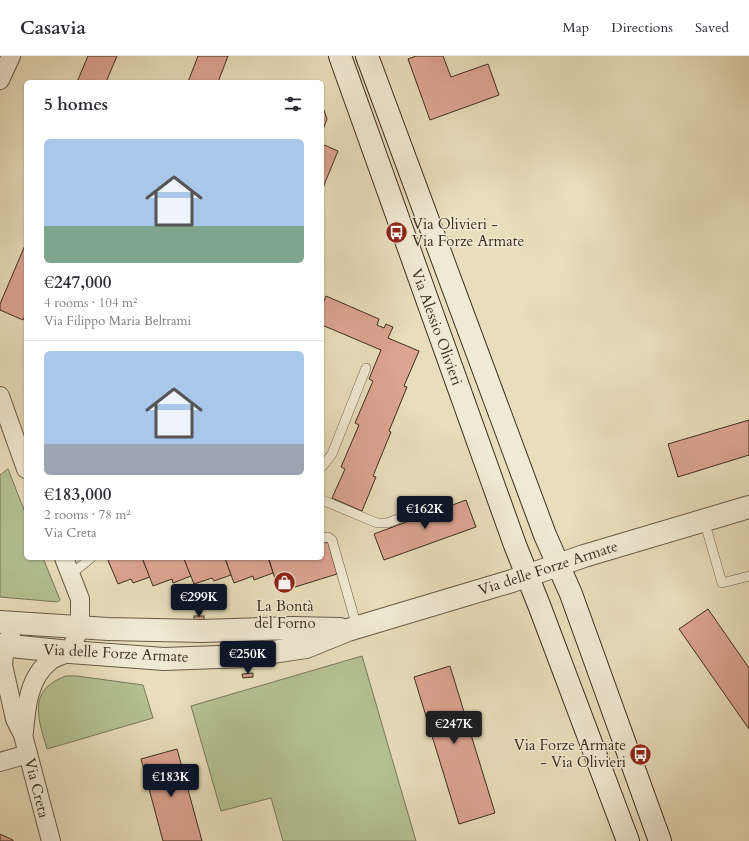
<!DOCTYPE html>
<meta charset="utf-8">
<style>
:root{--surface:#fff;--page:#f7f7f7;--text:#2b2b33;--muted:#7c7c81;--line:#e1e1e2;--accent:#111827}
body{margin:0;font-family:Cardo,serif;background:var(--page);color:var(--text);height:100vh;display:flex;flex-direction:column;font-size:15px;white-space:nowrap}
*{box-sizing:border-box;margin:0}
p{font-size:13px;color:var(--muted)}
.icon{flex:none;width:22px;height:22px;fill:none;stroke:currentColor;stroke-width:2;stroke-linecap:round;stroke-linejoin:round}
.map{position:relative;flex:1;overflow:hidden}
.drawer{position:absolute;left:24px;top:24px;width:300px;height:480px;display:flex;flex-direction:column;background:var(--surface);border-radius:6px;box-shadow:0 1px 3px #0004}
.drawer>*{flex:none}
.price{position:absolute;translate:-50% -34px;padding:0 9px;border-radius:4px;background:var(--accent);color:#fff;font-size:13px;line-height:26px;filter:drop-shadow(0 1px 2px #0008)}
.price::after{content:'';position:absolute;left:50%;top:24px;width:12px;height:9px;margin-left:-6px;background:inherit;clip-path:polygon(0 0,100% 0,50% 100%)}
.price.current{background:#222;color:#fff}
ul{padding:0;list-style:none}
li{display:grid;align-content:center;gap:8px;height:212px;padding:0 20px}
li+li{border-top:1px solid var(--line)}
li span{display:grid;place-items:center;height:124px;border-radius:6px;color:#555}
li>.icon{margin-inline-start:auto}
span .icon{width:72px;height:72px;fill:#fffc;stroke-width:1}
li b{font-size:17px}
h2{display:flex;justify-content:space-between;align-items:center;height:48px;padding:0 20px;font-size:17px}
header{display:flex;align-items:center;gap:24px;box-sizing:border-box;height:56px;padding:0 20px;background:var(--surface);border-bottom:1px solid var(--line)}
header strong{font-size:19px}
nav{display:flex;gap:22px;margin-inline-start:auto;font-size:14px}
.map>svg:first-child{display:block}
.green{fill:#b4c292;stroke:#78785a}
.building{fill:#dda491;stroke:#3c2f23}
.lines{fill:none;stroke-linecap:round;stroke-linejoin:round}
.service-casing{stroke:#675b49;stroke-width:10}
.minor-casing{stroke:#675b49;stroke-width:20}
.tertiary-casing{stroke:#675b49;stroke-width:24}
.secondary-casing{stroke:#3c2f23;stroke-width:24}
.service{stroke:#f1ead3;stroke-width:9}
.minor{stroke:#f1ead3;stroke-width:18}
.tertiary{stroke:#f1ead3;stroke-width:22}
.secondary{stroke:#f1ead3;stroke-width:22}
.labels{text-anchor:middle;stroke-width:3;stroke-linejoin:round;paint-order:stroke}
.poi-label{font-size:15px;fill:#3c2f23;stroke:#f1ead3;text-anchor:start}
.street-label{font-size:15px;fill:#3c2f23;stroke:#f1ead3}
</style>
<header>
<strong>Casavia</strong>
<nav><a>Map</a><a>Directions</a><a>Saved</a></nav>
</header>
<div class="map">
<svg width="749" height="785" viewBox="0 0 749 785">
<rect width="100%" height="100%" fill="#e9debb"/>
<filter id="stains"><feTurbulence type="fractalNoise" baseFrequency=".005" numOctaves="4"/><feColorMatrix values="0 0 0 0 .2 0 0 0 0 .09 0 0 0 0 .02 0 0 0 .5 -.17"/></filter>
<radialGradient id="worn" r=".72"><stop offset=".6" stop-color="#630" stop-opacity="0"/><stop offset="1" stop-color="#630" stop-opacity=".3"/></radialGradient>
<!-- green -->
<g class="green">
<polygon points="8,413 26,459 26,502 43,502 60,544 58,546 0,541 0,419"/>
<polygon points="362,600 416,785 283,785 271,742 221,755 191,650"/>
<path d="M66,620H77L143,629L153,662L47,693C38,662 27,634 66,620Z"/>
</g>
<!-- building -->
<g class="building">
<polygon points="88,0 117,0 106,26 77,26"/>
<polygon points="198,0 228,0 218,26 188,26"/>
<polygon points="416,0 443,0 451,21 488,8 499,39 430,64 408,3"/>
<polygon points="322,49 327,63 322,76"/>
<polygon points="322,88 338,95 322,134"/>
<polygon points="26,187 26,257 23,264 0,254 0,248"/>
<polygon points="326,240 379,263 377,269 384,272 386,268 393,271 388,282 419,295 404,330 407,331 389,375 391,376 373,420 376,421 362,455 332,442 345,413 341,411 359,369 355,367 373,325 369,323 381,294 322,269 322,249"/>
<polygon points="749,364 749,399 678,421 668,388"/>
<polygon points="466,444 476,471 384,504 374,478"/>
<polygon points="328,486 337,518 279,536 269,503 273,502 322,502 322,487"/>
<polygon points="107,502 142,502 150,521 133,527 131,523 118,528"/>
<polygon points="148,502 184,502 191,520 173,527 172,523 153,530 143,504"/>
<polygon points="186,502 225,502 231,519 214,525 212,522 194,528 184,503"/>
<polygon points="225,502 268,502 273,517 254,524 253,520 234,527"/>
<polygon points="708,553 749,612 749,673 679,573"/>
<rect x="194" y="560" width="10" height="4"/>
<polygon points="450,610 495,757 459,768 414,621"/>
<polygon points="253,617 253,621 243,622 242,618"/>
<polygon points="177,693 202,785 163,785 141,703"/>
<polygon points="0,778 13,784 13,785 0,785"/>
</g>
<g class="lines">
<defs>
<g id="service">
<polyline points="322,411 332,398 366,312"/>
<polyline points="322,444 377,467 387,467 434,450"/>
<polyline points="704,464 722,527 749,520"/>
<polyline points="322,482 328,481 332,484 357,571"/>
<polyline points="71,518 91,502"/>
</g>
<g id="minor">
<polyline points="0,24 11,0"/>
<polyline points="0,340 26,413"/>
<polyline points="11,578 5,589 3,609 15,663 23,679 51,785"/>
<path d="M24,676C26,651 29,621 50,605C55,601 64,599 70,596L80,571V543L64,502"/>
<polyline points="0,706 28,698"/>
</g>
<g id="tertiary">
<polyline points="0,566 108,573 202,575 293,572 340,573"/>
<polyline points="0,589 70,596 164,603 246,600 306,591 348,574 512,525 584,500 749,451"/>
</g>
<g id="secondary">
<polyline points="340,0 515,489 539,549 628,785"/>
<polyline points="367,0 545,479 571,538 660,785"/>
</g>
</defs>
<!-- service casing -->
<use href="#service" class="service-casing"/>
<!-- minor casing -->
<use href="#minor" class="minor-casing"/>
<!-- tertiary casing -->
<use href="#tertiary" class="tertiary-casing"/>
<!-- secondary casing -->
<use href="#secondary" class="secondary-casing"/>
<!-- service -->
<use href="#service" class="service"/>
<!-- minor -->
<use href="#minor" class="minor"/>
<!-- tertiary -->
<use href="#tertiary" class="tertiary"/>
<!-- secondary -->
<use href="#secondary" class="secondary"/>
</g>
<!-- icons -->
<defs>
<symbol id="bus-disc" viewBox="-11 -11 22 22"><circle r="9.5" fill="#8f2418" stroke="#f1ead3"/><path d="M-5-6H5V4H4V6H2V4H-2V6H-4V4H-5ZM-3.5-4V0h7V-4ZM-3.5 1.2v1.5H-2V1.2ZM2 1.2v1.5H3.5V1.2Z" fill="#fff"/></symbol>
<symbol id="shop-disc" viewBox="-11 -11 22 22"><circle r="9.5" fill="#8f2418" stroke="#f1ead3"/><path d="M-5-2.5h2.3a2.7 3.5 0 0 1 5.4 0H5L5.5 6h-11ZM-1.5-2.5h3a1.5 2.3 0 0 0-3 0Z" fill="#fff"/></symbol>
</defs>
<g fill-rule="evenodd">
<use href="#bus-disc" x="384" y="164" width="25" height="25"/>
<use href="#shop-disc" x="272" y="514" width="25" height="25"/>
<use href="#bus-disc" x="628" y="686" width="25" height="25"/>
</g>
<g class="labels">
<!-- poi labels -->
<g class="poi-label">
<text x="412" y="173">Via Olivieri -<tspan x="412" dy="17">Via Forze Armate</tspan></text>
<text x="285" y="555" text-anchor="middle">La Bontà<tspan x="285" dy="17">del Forno</tspan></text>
<text x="626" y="694" text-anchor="end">Via Forze Armate<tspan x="626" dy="17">- Via Olivieri</tspan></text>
</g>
<!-- street labels -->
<g class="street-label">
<text transform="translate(437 271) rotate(70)" y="5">Via Alessio Olivieri</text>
<text transform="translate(548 512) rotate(-18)" y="5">Via delle Forze Armate</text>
<text transform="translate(116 597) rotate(3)" y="5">Via delle Forze Armate</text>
<text transform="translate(37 732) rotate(76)" y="5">Via Creta</text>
</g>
</g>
<rect width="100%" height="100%" filter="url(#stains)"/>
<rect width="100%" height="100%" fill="url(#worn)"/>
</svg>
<b class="price" style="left:425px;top:474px">€162K</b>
<b class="price" style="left:199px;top:562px">€299K</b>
<b class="price" style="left:248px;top:619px">€250K</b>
<b class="price current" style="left:454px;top:689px">€247K</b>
<b class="price" style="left:171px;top:742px">€183K</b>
<section class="drawer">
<h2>5 homes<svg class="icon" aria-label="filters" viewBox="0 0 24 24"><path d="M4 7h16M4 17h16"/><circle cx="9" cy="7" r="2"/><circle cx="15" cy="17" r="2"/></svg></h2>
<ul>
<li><span style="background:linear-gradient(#a9c7e8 70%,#7fa58c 0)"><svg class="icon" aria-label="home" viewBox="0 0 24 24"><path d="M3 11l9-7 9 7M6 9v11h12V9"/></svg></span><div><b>€247,000</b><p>4 rooms · 104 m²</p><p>Via Filippo Maria Beltrami</p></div></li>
<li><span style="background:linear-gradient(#a9c7e8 75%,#9aa5b1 0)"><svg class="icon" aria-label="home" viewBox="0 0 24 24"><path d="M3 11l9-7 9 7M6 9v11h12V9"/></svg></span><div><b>€183,000</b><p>2 rooms · 78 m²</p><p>Via Creta</p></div></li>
</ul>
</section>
</div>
